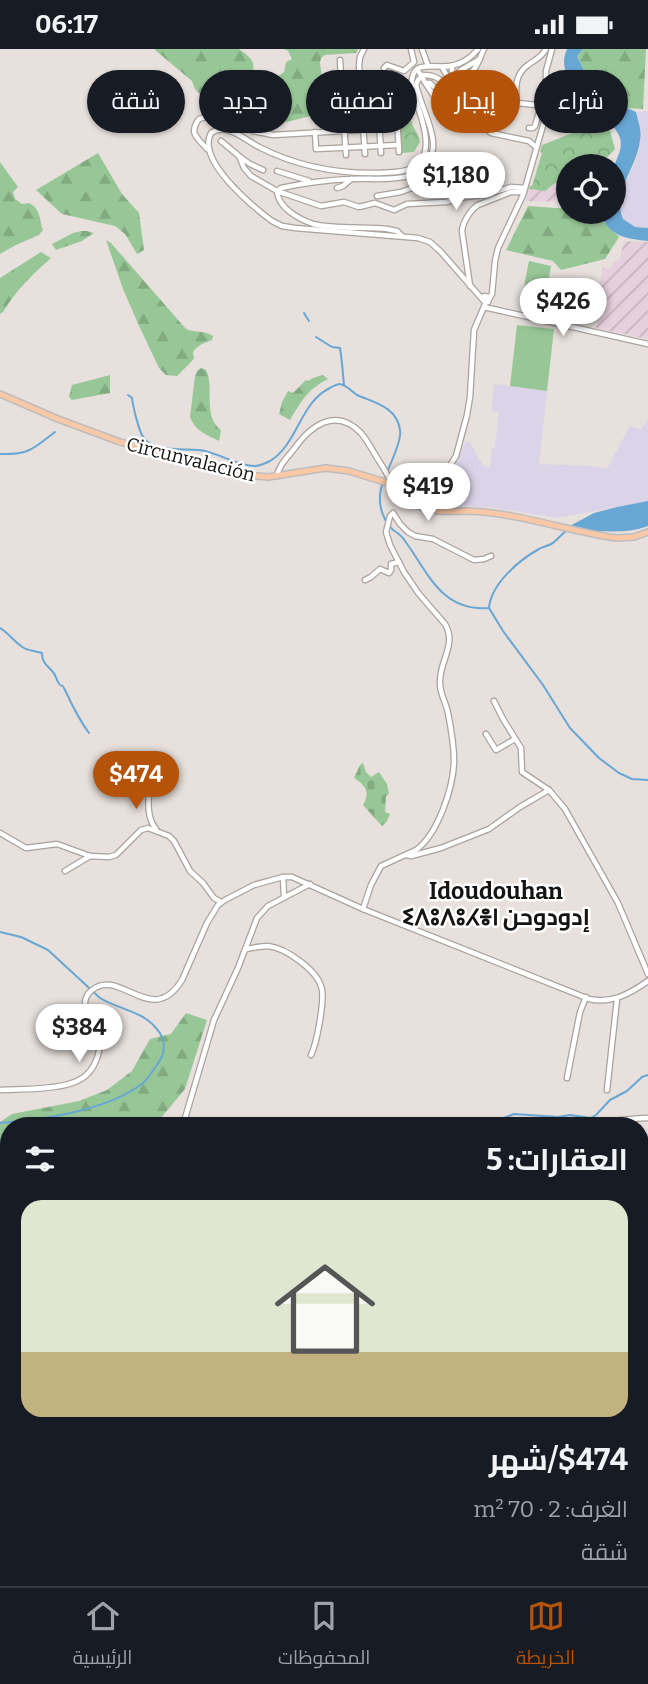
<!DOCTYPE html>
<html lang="ar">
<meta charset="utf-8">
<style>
:root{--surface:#171b24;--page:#20242c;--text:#f1f3f6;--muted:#9ea1a6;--line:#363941;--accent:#b45309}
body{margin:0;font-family:Bitter,Cairo,"Noto Sans Tifinagh",serif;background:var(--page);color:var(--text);direction:rtl;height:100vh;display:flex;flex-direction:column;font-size:26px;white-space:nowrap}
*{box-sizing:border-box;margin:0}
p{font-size:23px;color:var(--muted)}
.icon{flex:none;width:38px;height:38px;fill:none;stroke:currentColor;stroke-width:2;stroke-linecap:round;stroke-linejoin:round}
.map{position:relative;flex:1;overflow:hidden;direction:ltr}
.drawer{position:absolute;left:0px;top:1068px;width:649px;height:471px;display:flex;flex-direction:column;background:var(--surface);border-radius:28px 28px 0 0;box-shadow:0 2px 5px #0004;direction:rtl}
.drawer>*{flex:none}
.top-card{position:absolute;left:21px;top:21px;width:607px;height:63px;direction:rtl;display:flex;gap:14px}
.fabs{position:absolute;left:556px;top:105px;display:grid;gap:14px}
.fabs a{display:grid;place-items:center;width:70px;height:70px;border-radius:50%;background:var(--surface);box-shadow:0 2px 5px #0004;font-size:35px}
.price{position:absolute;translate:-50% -60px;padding:0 16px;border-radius:24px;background:#fff;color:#222;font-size:23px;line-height:46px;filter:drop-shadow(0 2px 4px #0008)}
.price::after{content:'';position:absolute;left:50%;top:42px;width:21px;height:16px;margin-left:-10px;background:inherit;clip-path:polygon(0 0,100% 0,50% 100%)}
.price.on{background:var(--accent);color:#fff}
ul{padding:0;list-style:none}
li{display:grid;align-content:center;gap:14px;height:371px;padding:0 21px}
li span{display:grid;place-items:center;height:217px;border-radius:21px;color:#555}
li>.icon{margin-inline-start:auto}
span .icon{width:126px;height:126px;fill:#fffc;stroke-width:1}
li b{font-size:30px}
h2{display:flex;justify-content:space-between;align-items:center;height:84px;padding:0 21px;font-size:30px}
.chip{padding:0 24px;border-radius:32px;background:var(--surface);box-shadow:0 2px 5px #0004;font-size:24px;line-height:63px}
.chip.on{background:var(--accent);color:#fff}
.status{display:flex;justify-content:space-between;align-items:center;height:49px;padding:0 35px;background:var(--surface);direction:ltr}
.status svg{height:19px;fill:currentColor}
.tab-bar{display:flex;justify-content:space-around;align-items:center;height:98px;border-top:2px solid var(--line);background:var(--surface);font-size:19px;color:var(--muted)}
.tab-bar a{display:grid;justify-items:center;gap:4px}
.tab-bar .on{color:var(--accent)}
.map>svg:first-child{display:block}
.commercial{fill:#dbd4e9}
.industrial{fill:url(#industrial-furrows)}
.forest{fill:url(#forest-firs)}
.cemetery{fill:url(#cemetery-stones)}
.park{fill:url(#park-crowns)}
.pitch{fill:#98c797}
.water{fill:#68a7d4}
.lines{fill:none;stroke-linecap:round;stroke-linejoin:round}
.stream{stroke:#68a7d4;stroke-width:2}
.minor-casing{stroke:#a9a29e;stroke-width:7}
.major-casing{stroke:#bebdbd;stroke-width:8}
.minor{stroke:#fff;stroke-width:4.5}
.major{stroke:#f8c8a7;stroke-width:5}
.major-bridge-casing{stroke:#bebdbd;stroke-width:8;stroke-linecap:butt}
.major-bridge{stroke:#f8c8a7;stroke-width:5}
.labels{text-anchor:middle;stroke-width:5;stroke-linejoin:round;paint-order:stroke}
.street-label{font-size:19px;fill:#161412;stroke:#fff}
.quarter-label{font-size:23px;font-weight:bold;fill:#161412;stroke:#fff}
</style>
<div class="status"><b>06:17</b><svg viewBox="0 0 49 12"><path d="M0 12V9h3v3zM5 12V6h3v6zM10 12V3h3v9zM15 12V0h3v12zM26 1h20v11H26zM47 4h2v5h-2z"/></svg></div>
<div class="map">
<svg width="648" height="1537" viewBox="0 0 648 1537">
<defs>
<pattern id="industrial-furrows" width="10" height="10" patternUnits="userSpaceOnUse" patternTransform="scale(1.75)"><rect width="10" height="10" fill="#e7d0dd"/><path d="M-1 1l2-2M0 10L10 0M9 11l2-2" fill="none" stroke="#c5b2bd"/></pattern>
<pattern id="forest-firs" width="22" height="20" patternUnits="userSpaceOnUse" patternTransform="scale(1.75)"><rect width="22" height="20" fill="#98c797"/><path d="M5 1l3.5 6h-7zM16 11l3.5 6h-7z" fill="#82aa81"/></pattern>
<pattern id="cemetery-stones" width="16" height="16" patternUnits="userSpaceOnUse" patternTransform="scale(1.75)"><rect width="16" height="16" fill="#98c797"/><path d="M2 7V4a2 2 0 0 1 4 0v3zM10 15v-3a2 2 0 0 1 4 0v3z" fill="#82aa81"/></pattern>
<pattern id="park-crowns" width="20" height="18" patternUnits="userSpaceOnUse" patternTransform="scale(1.75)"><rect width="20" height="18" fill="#98c797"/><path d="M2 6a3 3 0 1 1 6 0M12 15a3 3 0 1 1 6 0" fill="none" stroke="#82aa81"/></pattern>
</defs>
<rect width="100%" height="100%" fill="#e7e0dc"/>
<!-- commercial -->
<g class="commercial">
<polygon points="648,62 648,179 635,178 623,170 619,156 619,147 635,114 639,102 640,82 636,63"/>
<polygon points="494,335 547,342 539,415 590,417 607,420 630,377 641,381 648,370 648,452 557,469 489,458 441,457 435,455 434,451 435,440 453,421 465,393 470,393 483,417 490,419 492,399 495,399 499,363 491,362"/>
</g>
<!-- industrial -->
<g class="industrial">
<polygon points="569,126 569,153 526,152 529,140 545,142 558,132"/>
<polygon points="624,192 648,193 648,290 596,279 598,269 567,265 572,252 595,255 603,219 610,220 614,212 619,212"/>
</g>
<!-- forest -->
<g class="forest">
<path d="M154,0H239C244,4 251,8 253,14C254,20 252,22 256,28H260L267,25L276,29L284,23L286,13L292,10L288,2L284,0H358L356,4L325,6L321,9L320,14L325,51L324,61L318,65L275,76L216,59L203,48L195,40L192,32Z"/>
<polygon points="583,0 646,0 643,60 627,59 589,32 577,7"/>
<polygon points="98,104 122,145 139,164 144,201 137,205 125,185 115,177 62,165 36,141"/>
<path d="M0,113L18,138L13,143L15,150L22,155L29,154C41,160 39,170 43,181L39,186L16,196L0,205Z"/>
<polygon points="528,157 569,160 569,163 594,163 619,188 605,210 561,221 553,212 506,201"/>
<polygon points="81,182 87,182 94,184 82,192 56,201 52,195 73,184"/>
<path d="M106,191L111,194L186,280C195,284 205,281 213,287L212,291C204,294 198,296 193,303L194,309L192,312L177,327L166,326L159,319L140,279L123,240Z"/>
<path d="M41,203L51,209C31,227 17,240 3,263L0,265V229Z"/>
<path d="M201,319L206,321C215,338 202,367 221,381L219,392C207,386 195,382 190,368L195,327L197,322Z"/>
<polygon points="110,326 110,344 72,351 69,348 72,336"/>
<path d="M323,326L328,330C307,341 302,351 290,371L279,365L282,353L288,342L293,344L306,331L308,332L313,329Z"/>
<polygon points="186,964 207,971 185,1040 155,1076 9,1076 9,1113 0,1110 0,1073 12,1065 79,1052 107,1041 132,1022 150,990 171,985"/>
</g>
<!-- cemetery -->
<path class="cemetery" d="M363,714L366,723L371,728L379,723L387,735L389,745L386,747L385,763L390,765L387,772L382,777L363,756C371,743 365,736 354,729L360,716Z"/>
<!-- park -->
<g class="park">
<polygon points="399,49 403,49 413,77 419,88 420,93 414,103 402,104"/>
<path d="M599,71L610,82L615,100C601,117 589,117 569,117V126L558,132L545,142L529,140L530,137H532L542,104L540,103L542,96L588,78Z"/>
</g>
<!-- pitch -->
<g class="pitch">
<polygon points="529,212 551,217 547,240 540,239 536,263 523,261 525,232"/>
<polygon points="517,276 554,280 547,342 510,337"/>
</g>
<!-- water -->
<g class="water">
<path d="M567,0H583L577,7L589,32L625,58L636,63C638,72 642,82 640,91C637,120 612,141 623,170L635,178L648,179V192C622,189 611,188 599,163H614C614,149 612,132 614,119C617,106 626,97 617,83C612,73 602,61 593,53C578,38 556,25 567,0Z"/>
<path d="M648,452V477C621,487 594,481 566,479L594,464L617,458Z"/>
</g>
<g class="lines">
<!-- stream -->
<g class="stream">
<polyline points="304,264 309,272"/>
<path d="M316,288L332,298L340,299C342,312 343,324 344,336"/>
<path d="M128,346L132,349C133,357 139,384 144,389C155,404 183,399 199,401C218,403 236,417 255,417C260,417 266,414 270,412C298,395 300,353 330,339C331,338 338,335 339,335C346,335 352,343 357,346C375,354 397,358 400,381C402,391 392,411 388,421"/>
<path d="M0,405C29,406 33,400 55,383"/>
<path d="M382,436C377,452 381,469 393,481C398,484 402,487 405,492C428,523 441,563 489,559"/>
<path d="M567,481C562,485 559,489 554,493C550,497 544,497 539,500C519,511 491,535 489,559L503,582L543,636L570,679L599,709L619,724L632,730L648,731"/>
<path d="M0,579C9,584 15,594 24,599C29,602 37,602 42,604C42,614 47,616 53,623C55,625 56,629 58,633C63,641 61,632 65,641C71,654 80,672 89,684"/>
<path d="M0,883L21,888L48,901L100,949C118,960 142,962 156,979C167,991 166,1005 156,1017C152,1023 148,1030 143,1034C109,1061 42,1071 0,1074"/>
<polyline points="497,1076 504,1069 514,1065 558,1068 570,1066 591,1069 596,1066 610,1051 627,1042 642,1028 648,1026"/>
<polyline points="640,1488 648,1489"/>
<polyline points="0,1493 9,1495"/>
</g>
<defs>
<g id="minor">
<polyline points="364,0 360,8 359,16 365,105"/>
<polyline points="422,0 428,17"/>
<path d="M478,0C471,9 462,15 450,17C431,20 409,8 412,40C418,61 440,106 412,119C403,124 391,123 380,124C339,125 296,117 259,98C245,91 227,73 211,84C196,111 252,157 272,172L282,177L295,179L418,189L430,193L441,203L483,251"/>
<path d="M480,10L461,21L459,23L460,27C476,27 478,12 484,0"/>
<polyline points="340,11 346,106"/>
<polyline points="442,18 447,27 450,29 452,26 452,17"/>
<polyline points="384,19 387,16 404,22 414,13 411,0"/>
<path d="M419,23C425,34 443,64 454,68C459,71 465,69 471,69L491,84L529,92L536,98"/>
<polyline points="426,34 430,34 444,48"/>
<polyline points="377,40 381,104"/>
<polyline points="396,51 399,103"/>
<polyline points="439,53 445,48 462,60 485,65"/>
<polyline points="343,54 361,53"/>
<path d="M517,54C515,39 515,25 528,16C536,10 541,9 546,0"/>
<polyline points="517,54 546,57"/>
<polyline points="483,69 484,65 506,64 513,55 517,54"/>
<polyline points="529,79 533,79 535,77 541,57"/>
<polyline points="315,83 316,100 398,96"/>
<polyline points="221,92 239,107 244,119 251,127 277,142 321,157 344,153 359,158 375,154 394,161 407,155 446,153 465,148 484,146 511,138 525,139"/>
<path d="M207,100C198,89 188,85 199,70L209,67L232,71L253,82L273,86L397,79"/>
<polyline points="240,108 250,115 263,121"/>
<polyline points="277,122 309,132"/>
<polyline points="337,139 343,137 351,130"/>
<path d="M277,142L281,139C304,134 327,131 351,130C377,128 428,139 433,99C435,83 420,54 416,36L418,31L423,26C445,26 443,40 460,46V59"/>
<path d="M277,142C278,159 299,170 313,175C332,180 366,178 387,180L397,182L402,187"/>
<polyline points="377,147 401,143 428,133 429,130 430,111"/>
<path d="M470,237L462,182C463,173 470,161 478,156L511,143H524"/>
<polygon points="484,247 489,248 488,253 484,252"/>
<polyline points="489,250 492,245 495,212 498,199 523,146 544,73 546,57 546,22 552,0"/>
<polyline points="484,258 648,295"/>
<path d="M277,427C279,416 287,409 294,400C311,376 336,358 361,384C367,391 371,399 376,407C382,417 391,429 393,440"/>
<polyline points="419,436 433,433"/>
<polyline points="426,445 432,436 446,423 456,407 467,366 470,348 474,281 486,253"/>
<polyline points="365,531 371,528 380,520 389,524 391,521 391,515 399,513"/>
<polyline points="494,652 503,670 521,699 522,723 549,741 565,760 618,854 648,925"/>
<polyline points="486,685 496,701 515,690"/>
<path d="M150,731C149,747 145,767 156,780"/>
<polyline points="0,784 26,799 57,795 90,807"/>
<polyline points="407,806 411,807 441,799 489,780 520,758 549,741"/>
<polyline points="65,822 90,807 109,808 116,806 141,781 148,779 169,787 174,792 190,822 203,834 214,849 221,853"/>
<polyline points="283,828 284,848"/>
<path d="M363,860L371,836L381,817L416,801C438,785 453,739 454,713C454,697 451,679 448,664C446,653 439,644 440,632C440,611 457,595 445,575L419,545L404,523L390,496L386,483L390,467L393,464L400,475L408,483L415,487L433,490L474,511L484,510L491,507"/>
<path d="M246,900C253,899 260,897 268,897C286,899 319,922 322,941C324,954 317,994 311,1006"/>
<polyline points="567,1029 580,963 586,948"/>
<path d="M0,1041C21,1040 49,1041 69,1035C80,1032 89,1026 94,1016C97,1010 100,1002 99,995C98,978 73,956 92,941C120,918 152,980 182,931L207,874L218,856L225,851L254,836L283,828H292L363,860L589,950C612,955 629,945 648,932"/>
<polyline points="607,1041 617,950"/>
<polyline points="183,1076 214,971 238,919 257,869 268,857 310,835"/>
<path d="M557,1076C570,1072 578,1077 591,1075C610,1073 629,1069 648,1069"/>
<polyline points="640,1107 645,1100 648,1099"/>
<polyline points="640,1186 648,1184"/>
<polyline points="0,1299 9,1296"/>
<polyline points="640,1335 646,1337 648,1342"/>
<polyline points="648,1343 646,1362 648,1365"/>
<polyline points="640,1369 648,1371"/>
<polyline points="640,1387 648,1379"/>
</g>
<g id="major">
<polyline points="0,345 58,370 120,393 245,426 268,428 326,419 349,422 388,434"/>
<circle cx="416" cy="445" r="10"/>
<path d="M416,455C433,465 451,462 469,462C519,464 567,482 616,489L634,488L648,483"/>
</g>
</defs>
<!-- minor casing -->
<use href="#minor" class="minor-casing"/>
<!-- major casing -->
<use href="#major" class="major-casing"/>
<!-- minor -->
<use href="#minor" class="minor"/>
<!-- major -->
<use href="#major" class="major"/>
<defs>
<polyline id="major-bridge" points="388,434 397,438"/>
</defs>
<!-- major-bridge casing -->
<use href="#major-bridge" class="major-bridge-casing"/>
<!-- major-bridge -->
<use href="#major-bridge" class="major-bridge"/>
</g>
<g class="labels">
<!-- street labels -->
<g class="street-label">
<text transform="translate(191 410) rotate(14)" y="7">Circunvalación</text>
</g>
<!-- quarter labels -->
<g class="quarter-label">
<text x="496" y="850">Idoudouhan<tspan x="496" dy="26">ⵉⴷⵓⴷⵓⵃⴻⵏ إدودوحن</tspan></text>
</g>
</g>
</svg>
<div class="fabs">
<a><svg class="icon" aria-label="locate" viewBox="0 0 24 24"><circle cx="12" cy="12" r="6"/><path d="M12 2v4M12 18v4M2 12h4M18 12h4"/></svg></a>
</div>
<b class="price" style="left:456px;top:163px">$1,180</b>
<b class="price" style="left:563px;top:289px">$426</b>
<b class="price" style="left:428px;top:474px">$419</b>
<b class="price on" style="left:136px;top:762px">$474</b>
<b class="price" style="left:79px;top:1015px">$384</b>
<div class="top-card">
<a class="chip">شراء</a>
<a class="chip on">إيجار</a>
<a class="chip">تصفية</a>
<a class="chip">جديد</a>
<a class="chip">شقة</a>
</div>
<section class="drawer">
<h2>العقارات: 5<svg class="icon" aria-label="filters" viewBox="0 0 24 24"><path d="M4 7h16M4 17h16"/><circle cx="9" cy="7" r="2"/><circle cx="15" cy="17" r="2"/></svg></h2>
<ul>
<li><span style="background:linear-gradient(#dfe7d0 70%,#c2b280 0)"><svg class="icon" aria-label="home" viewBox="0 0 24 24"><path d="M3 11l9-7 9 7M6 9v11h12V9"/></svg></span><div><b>$474/شهر</b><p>الغرف: 2 · 70 m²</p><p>شقة</p></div></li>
</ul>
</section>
</div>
<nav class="tab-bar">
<a class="on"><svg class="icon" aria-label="map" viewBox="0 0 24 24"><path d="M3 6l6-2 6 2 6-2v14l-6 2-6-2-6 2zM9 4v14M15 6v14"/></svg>الخريطة</a>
<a><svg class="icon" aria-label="saved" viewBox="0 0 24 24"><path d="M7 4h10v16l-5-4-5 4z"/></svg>المحفوظات</a>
<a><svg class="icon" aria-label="home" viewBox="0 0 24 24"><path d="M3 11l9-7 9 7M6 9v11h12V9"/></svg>الرئيسية</a>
</nav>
